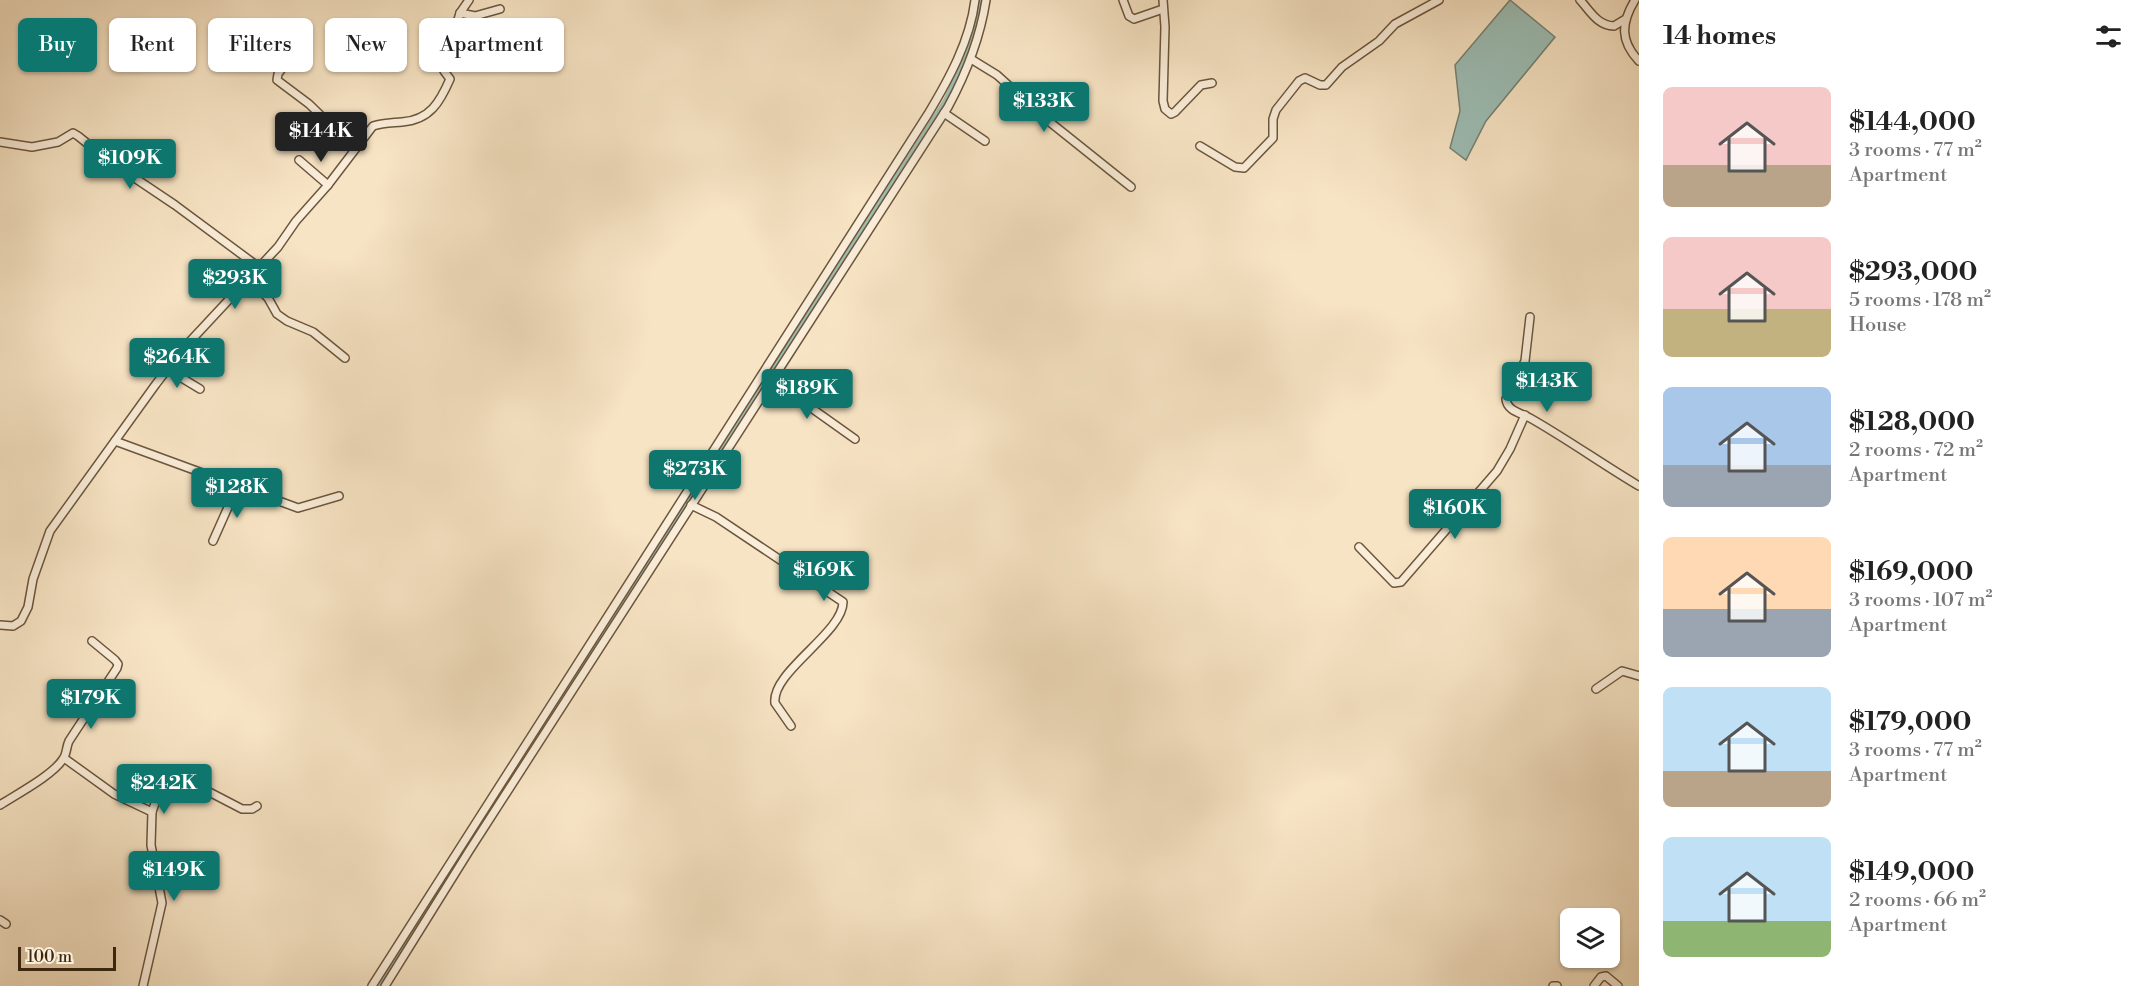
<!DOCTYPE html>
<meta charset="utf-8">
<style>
:root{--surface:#fff;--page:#f6f6f6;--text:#222;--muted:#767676;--accent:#0f766e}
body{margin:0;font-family:"Libre Bodoni",serif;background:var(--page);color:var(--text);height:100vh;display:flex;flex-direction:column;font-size:22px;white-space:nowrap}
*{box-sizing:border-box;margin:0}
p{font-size:20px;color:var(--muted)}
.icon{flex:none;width:33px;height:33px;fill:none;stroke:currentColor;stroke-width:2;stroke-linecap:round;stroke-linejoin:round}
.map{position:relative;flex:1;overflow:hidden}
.drawer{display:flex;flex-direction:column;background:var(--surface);width:510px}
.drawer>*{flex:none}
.guide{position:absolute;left:18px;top:18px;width:570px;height:54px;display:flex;gap:12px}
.controls{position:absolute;left:1560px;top:908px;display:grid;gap:12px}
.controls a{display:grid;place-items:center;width:60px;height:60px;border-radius:9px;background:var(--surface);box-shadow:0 2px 4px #0004;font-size:30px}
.scale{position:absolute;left:18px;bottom:15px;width:98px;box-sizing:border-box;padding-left:6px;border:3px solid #3d270f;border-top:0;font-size:16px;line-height:21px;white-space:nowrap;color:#3d270f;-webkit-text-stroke:4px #faedd9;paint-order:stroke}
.price{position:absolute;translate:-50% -51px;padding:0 14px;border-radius:6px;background:var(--accent);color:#fff;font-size:20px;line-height:39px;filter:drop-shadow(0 2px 3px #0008)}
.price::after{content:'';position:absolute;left:50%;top:36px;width:18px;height:14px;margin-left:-9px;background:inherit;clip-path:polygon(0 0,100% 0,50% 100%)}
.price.active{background:#222;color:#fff}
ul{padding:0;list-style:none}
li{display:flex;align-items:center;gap:18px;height:150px;padding:0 24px}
li span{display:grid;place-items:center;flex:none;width:168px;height:120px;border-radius:9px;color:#555}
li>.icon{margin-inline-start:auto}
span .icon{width:72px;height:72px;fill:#fffc;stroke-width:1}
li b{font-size:26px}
h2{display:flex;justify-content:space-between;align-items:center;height:72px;padding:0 24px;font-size:26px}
.pill{padding:0 21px;border-radius:9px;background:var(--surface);box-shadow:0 2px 4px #0004;font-size:21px;line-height:54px}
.pill.active{background:var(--accent);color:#fff}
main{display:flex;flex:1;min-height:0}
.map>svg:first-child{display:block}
.water{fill:#9dbeb5;stroke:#778273;stroke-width:1.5}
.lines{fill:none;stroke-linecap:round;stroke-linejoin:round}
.canal{stroke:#9dbeb5;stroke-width:7}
.minor-casing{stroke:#6c563c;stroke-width:10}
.minor{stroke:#faedd9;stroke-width:7}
</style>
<main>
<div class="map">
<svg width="1639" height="986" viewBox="0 0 1639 986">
<rect width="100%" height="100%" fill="#f7e4c4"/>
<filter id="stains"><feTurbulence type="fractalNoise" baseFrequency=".00333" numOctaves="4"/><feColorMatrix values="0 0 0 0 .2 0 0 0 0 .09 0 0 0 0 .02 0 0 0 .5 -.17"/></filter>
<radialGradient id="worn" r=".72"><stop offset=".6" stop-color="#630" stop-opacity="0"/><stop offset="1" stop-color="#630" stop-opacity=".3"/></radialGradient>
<!-- water -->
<polygon class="water" points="1510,0 1555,37 1486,121 1466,160 1450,148 1460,111 1455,65"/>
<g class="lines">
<!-- canal -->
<polyline class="canal" points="378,986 946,102 963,65 981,0"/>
<defs>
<g id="minor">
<polyline points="1123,0 1129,16 1134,19 1163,9"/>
<polyline points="1163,0 1165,27 1163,101 1165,109 1171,114 1175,112 1201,85 1212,83"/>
<path d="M1580,0C1590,11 1598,26 1614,26L1624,20"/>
<path d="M1635,0C1621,23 1620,41 1639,61"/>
<polyline points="460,13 475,16 500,9"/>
<polyline points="290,57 278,74 277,80 309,104 355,149"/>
<polyline points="971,59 997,75 1046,119 1131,187"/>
<polyline points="944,113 985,141"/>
<polyline points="0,142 32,147 58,142 73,133 78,136 108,160 175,205 260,268"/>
<polyline points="1200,146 1235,167 1244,168 1273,138 1273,119 1276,110 1299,81 1305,78 1320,85 1326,85 1342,67 1379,41 1395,24 1439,0"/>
<polyline points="299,160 328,185"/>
<polyline points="249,278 268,298 277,314 287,321 313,332 345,358"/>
<path d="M1530,317L1525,361L1506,399C1507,411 1521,413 1530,418C1567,439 1602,464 1639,486"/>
<polyline points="167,369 200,389"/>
<polyline points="768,388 793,395 855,439"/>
<polyline points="115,441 298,508 339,496"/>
<path d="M691,505L716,517L843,602C843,633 771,672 775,703L791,726"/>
<polyline points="213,541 237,487"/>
<polyline points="1359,547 1394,583 1401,582 1497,471 1510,449 1525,415"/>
<path d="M0,625L13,626L21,621L28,607L33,579L50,531L156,384L182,350L278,247L296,221L328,185L373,126C383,123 392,123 402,122C430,120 440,102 450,79L444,71L447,56L460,13L469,0"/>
<polyline points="1596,689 1622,671 1639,676"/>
<polyline points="64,758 114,794 152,812 164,777 168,774 188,781 242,809 252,809 257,806"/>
<path d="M0,805C17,794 53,775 63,759C67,754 66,747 69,741L117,668L118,664L115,660L92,641"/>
<polyline points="0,920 6,924"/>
<polyline points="143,986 162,903 151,845 152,812"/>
<path d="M372,986L928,114C949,79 970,41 975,0"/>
<path d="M385,986L469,851L948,107C967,72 980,39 986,0"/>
<polyline points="1553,986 1557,986"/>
<polyline points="1594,986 1601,977 1606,976 1618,986"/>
</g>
</defs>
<!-- minor casing -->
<use href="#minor" class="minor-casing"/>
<!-- minor -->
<use href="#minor" class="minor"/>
</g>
<rect width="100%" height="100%" filter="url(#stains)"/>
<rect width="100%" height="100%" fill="url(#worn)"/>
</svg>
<div class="controls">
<a><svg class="icon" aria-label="layers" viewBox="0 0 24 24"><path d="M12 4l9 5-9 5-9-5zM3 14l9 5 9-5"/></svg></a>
</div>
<div class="scale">100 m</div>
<b class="price" style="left:1044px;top:133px">$133K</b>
<b class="price active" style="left:321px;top:163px">$144K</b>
<b class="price" style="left:130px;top:190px">$109K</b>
<b class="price" style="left:235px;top:310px">$293K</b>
<b class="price" style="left:177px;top:389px">$264K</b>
<b class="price" style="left:1547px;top:413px">$143K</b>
<b class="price" style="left:807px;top:420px">$189K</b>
<b class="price" style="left:695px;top:501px">$273K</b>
<b class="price" style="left:237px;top:519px">$128K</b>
<b class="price" style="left:1455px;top:540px">$160K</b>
<b class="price" style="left:824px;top:602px">$169K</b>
<b class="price" style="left:91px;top:730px">$179K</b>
<b class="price" style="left:164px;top:815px">$242K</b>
<b class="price" style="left:174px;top:902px">$149K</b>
<div class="guide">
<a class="pill active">Buy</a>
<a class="pill">Rent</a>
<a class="pill">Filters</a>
<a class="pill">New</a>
<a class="pill">Apartment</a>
</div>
</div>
<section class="drawer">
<h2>14 homes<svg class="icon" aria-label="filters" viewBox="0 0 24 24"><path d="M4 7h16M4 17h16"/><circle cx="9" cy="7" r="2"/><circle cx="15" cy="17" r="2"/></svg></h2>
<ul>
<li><span style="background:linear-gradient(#f6c9c9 65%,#b9a48a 0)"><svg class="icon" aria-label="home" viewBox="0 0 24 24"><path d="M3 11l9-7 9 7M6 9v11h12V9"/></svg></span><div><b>$144,000</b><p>3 rooms · 77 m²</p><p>Apartment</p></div></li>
<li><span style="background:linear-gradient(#f6c9c9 60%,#c2b280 0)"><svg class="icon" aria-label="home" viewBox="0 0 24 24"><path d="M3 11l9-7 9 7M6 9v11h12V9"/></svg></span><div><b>$293,000</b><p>5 rooms · 178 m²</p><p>House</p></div></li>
<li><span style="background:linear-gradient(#a9c7e8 65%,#9aa5b1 0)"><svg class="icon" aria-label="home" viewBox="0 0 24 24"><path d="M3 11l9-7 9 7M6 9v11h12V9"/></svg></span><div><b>$128,000</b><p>2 rooms · 72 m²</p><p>Apartment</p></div></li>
<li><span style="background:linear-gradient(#ffd9b3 60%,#9aa5b1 0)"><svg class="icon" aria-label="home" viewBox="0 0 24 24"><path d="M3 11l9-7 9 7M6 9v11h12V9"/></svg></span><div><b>$169,000</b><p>3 rooms · 107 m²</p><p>Apartment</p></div></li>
<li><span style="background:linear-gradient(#bfe0f5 70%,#b9a48a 0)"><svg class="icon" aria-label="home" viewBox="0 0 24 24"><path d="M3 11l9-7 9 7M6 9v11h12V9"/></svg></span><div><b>$179,000</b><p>3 rooms · 77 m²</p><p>Apartment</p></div></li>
<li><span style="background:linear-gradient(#bfe0f5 70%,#8fb573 0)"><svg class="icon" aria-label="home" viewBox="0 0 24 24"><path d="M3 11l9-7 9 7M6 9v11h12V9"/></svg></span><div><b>$149,000</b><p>2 rooms · 66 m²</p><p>Apartment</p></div></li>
</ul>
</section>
</main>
